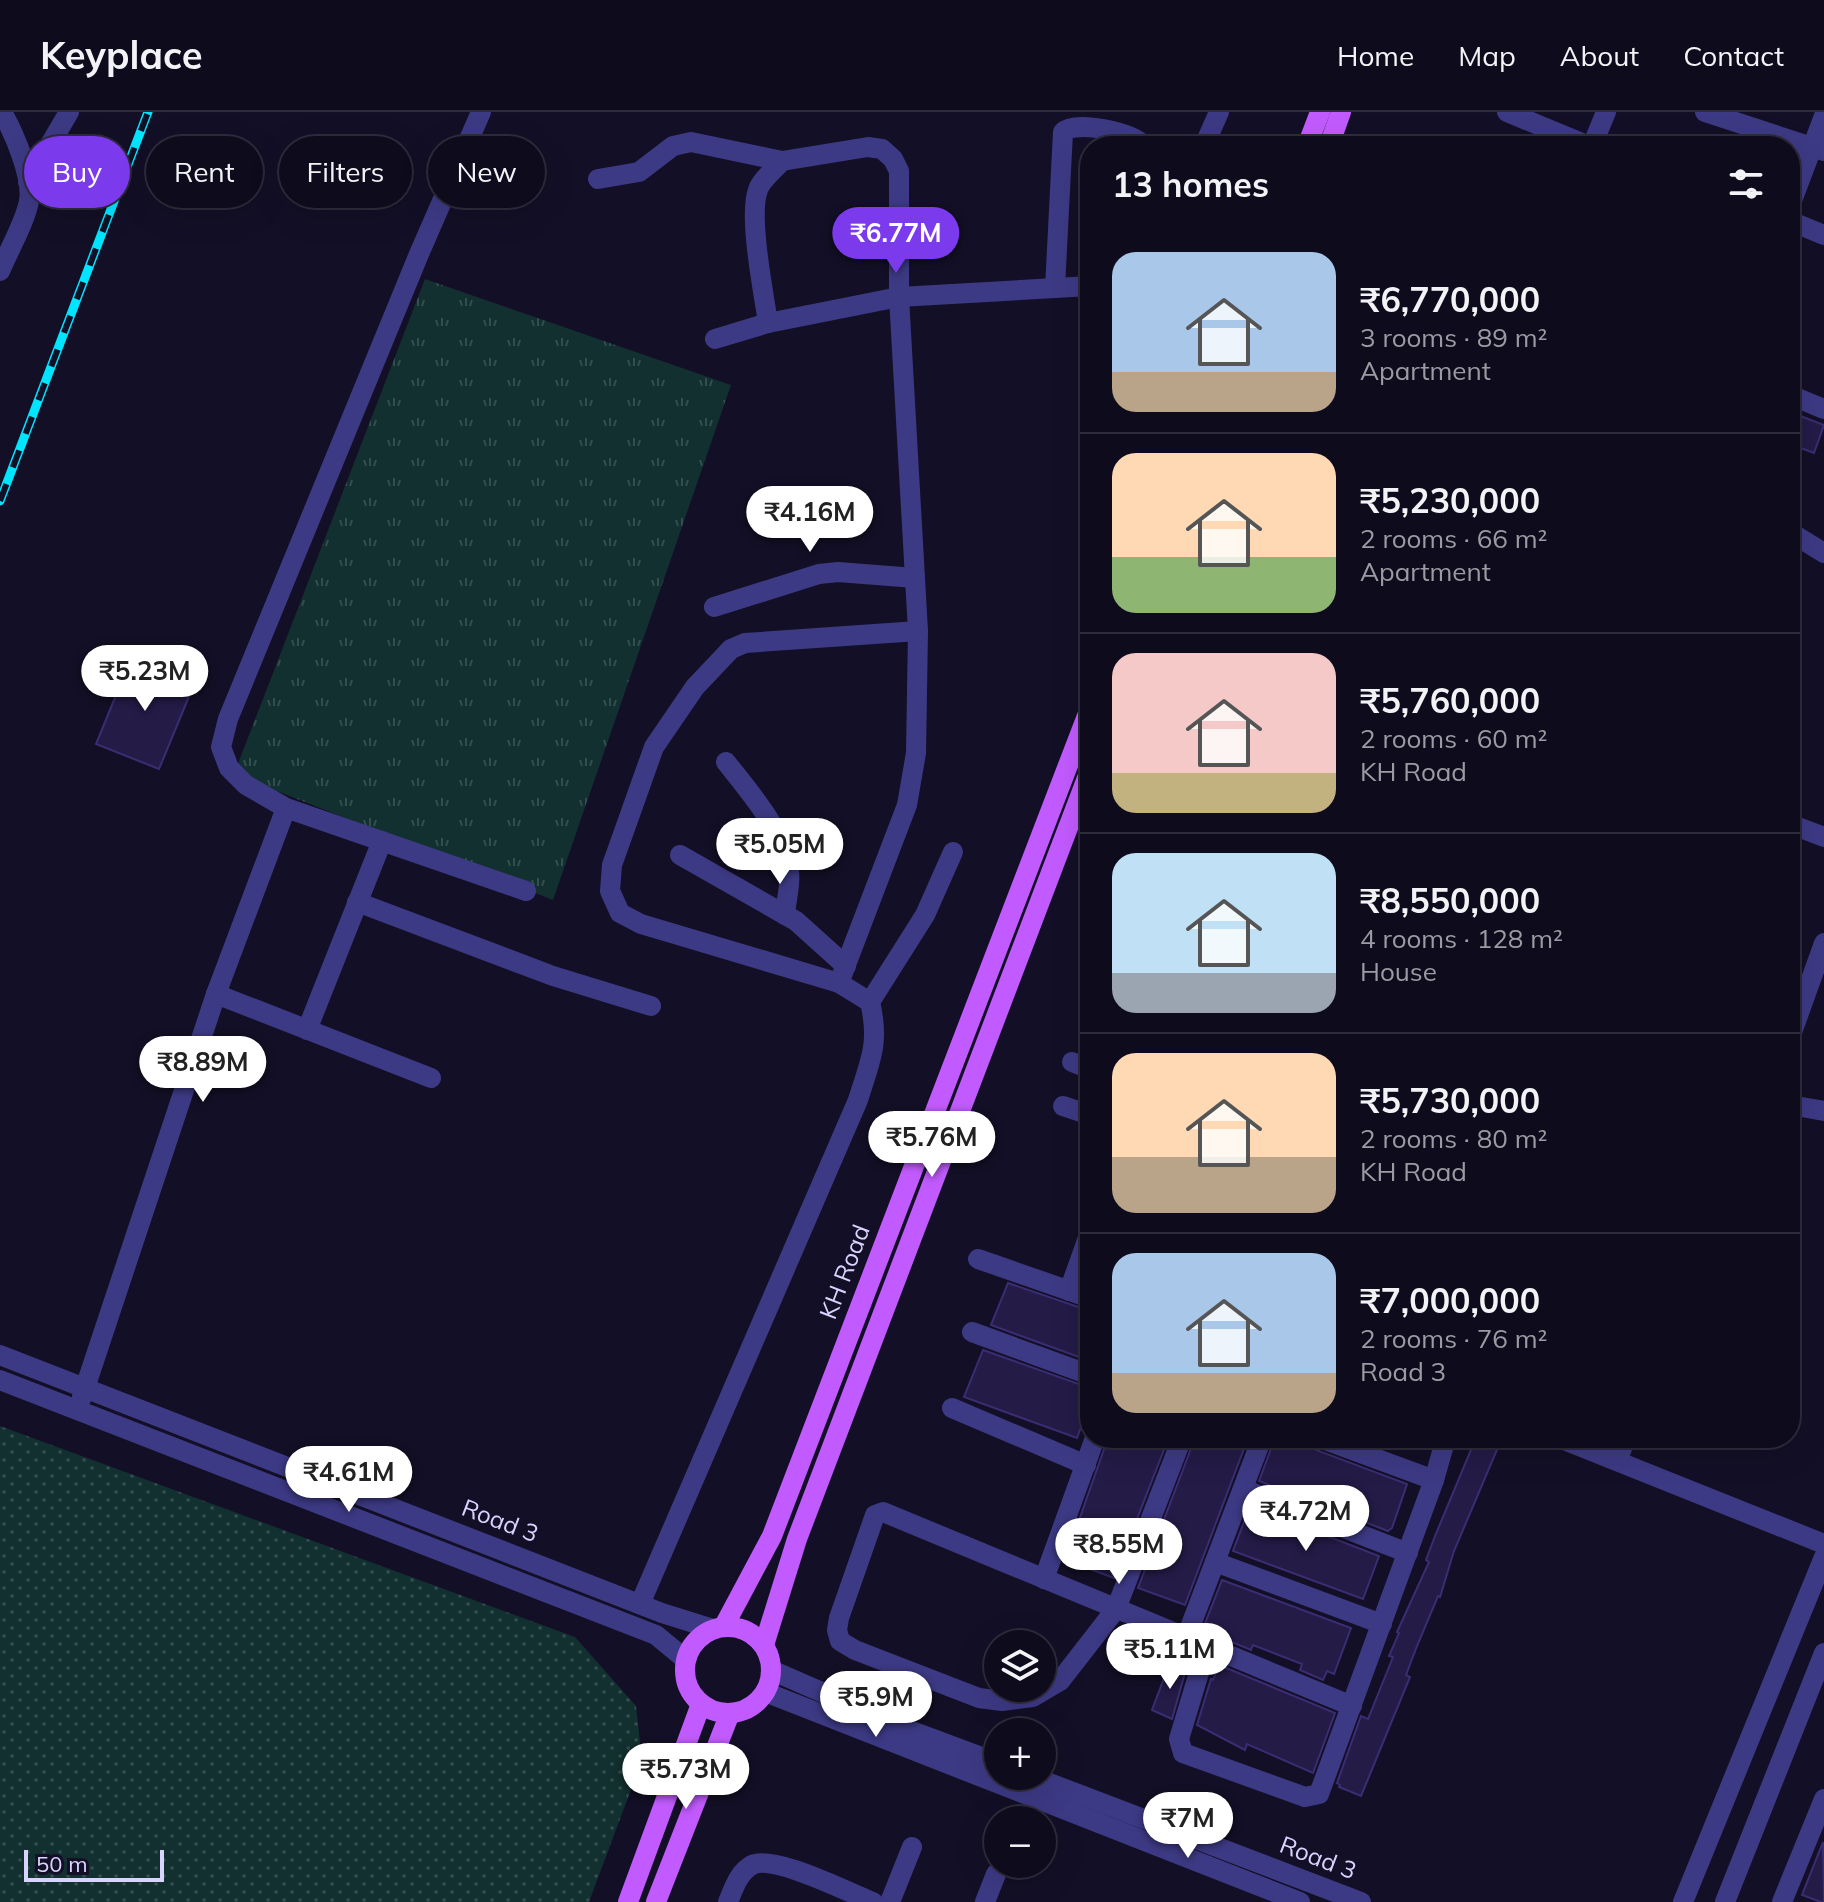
<!DOCTYPE html>
<meta charset="utf-8">
<style>
:root{--surface:#0e0b1c;--page:#1c1929;--text:#f1f3f6;--muted:#9b9ba3;--line:#2e2b3b;--accent:#7c3aed}
body{margin:0;font-family:Mulish,sans-serif;background:var(--page);color:var(--text);height:100vh;display:flex;flex-direction:column;font-size:30px;white-space:nowrap}
*{box-sizing:border-box;margin:0}
p{font-size:26px;color:var(--muted)}
.icon{flex:none;width:44px;height:44px;fill:none;stroke:currentColor;stroke-width:2;stroke-linecap:round;stroke-linejoin:round}
.map{position:relative;flex:1;overflow:hidden}
.side{position:absolute;left:1080px;top:24px;width:720px;height:1312px;display:flex;flex-direction:column;background:var(--surface);border-radius:32px;box-shadow:0 8px 32px #0002,0 0 0 2px var(--line)}
.side>*{flex:none}
.guide{position:absolute;left:24px;top:24px;width:760px;height:72px;display:flex;gap:16px}
.tools{position:absolute;left:984px;top:1518px;display:grid;gap:16px}
.tools a{display:grid;place-items:center;width:72px;height:72px;border-radius:50%;background:var(--surface);box-shadow:0 8px 32px #0002,0 0 0 2px var(--line);font-size:40px}
.scale{position:absolute;left:24px;bottom:20px;width:140px;box-sizing:border-box;padding-left:8px;border:4px solid #d9d4ff;border-top:0;font-size:22px;line-height:28px;white-space:nowrap;color:#d9d4ff;-webkit-text-stroke:6px #130f26;paint-order:stroke}
.price{position:absolute;translate:-50% -68px;padding:0 18px;border-radius:28px;background:#fff;color:#222;font-size:26px;line-height:52px;filter:drop-shadow(0 2px 4px #0008)}
.price::after{content:'';position:absolute;left:50%;top:48px;width:24px;height:18px;margin-left:-12px;background:inherit;clip-path:polygon(0 0,100% 0,50% 100%)}
.price.current{background:var(--accent);color:#fff}
ul{padding:0;list-style:none}
li{display:flex;align-items:center;gap:24px;height:200px;padding:0 32px}
li+li{border-top:2px solid var(--line)}
li span{display:grid;place-items:center;flex:none;width:224px;height:160px;border-radius:24px;color:#555}
li>.icon{margin-inline-start:auto}
span .icon{width:96px;height:96px;fill:#fffc;stroke-width:1}
li b{font-size:34px}
h2{display:flex;justify-content:space-between;align-items:center;height:96px;padding:0 32px;font-size:34px}
.pill{padding:0 28px;border-radius:36px;background:var(--surface);box-shadow:0 8px 32px #0002,0 0 0 2px var(--line);font-size:28px;line-height:72px}
.pill.current{background:var(--accent);color:#fff}
header{display:flex;align-items:center;gap:48px;box-sizing:border-box;height:112px;padding:0 40px;background:var(--surface);border-bottom:2px solid var(--line)}
header strong{font-size:38px}
nav{display:flex;gap:44px;margin-inline-start:auto;font-size:28px}
.map>svg:first-child{display:block}
.grass{fill:url(#grass-dots)}
.park{fill:url(#park-tufts)}
.building{fill:#241b47;stroke:#3b2d73;stroke-width:2}
.lines{fill:none;stroke-linecap:round;stroke-linejoin:round}
.minor{stroke:#3d3a85;stroke-width:20}
.major{stroke:#c25bff;stroke-width:20}
.rail-casing{stroke:#00e5ff;stroke-width:9}
.rail{stroke:#130f26;stroke-width:6;stroke-dasharray:18;stroke-linecap:butt}
.labels{text-anchor:middle;stroke-width:6;stroke-linejoin:round;paint-order:stroke}
.street-label{font-size:24px;fill:#d9d4ff;stroke:#130f26}
</style>
<header>
<strong>Keyplace</strong>
<nav><a>Home</a><a>Map</a><a>About</a><a>Contact</a></nav>
</header>
<div class="map">
<svg width="1824" height="1790" viewBox="0 0 1824 1790">
<defs>
<pattern id="grass-dots" width="8" height="8" patternUnits="userSpaceOnUse" patternTransform="scale(2)"><rect width="8" height="8" fill="#12302f"/><path d="M2 2h.1M6 6h.1" fill="none" stroke="#344d4e" stroke-width="1.8" stroke-linecap="round"/></pattern>
<pattern id="park-tufts" width="24" height="20" patternUnits="userSpaceOnUse" patternTransform="scale(2)"><rect width="24" height="20" fill="#12302f"/><path d="M3 7l-1-3M5 7V3M7 7l1-3M15 17l-1-3M17 17v-4M19 17l1-3" fill="none" stroke="#344d4e"/></pattern>
</defs>
<rect width="100%" height="100%" fill="#130f26"/>
<!-- grass -->
<polygon class="grass" points="0,1314 575,1525 636,1594 642,1648 589,1790 0,1790"/>
<!-- park -->
<polygon class="park" points="425,167 731,273 553,788 234,662"/>
<!-- building -->
<g class="building">
<polygon points="1790,300 1824,313 1814,341 1790,332"/>
<polygon points="132,544 195,570 159,657 96,632"/>
<polygon points="1008,1171 1090,1199 1090,1249 991,1213"/>
<polygon points="983,1238 1090,1276 1090,1291 1077,1326 964,1285"/>
<polygon points="1108,1326 1141,1326 1165,1335 1114,1466 1065,1448"/>
<polygon points="1195,1326 1248,1326 1185,1493 1138,1476"/>
<polygon points="1275,1326 1293,1326 1309,1332 1316,1338 1407,1372 1392,1416 1388,1419 1259,1369"/>
<polygon points="1459,1326 1502,1326 1454,1439 1440,1485 1438,1484 1417,1534 1406,1563 1410,1565 1361,1684 1339,1675 1340,1673 1337,1671 1361,1604 1368,1607 1393,1545 1389,1544 1399,1521 1397,1520 1429,1450 1426,1448 1435,1424 1473,1333"/>
<polygon points="1250,1394 1379,1444 1363,1487 1233,1439"/>
<polygon points="1222,1468 1351,1516 1334,1562 1327,1559 1323,1568 1300,1558 1302,1552 1253,1533 1251,1538 1227,1528 1229,1524 1204,1514"/>
<polygon points="1170,1550 1186,1557 1172,1607 1152,1598"/>
<polygon points="1219,1553 1335,1601 1313,1661 1247,1632 1245,1638 1197,1613 1211,1567 1213,1568"/>
<polygon points="1823,1730 1824,1790 1821,1790 1802,1783"/>
</g>
<g class="lines">
<!-- minor -->
<g class="minor">
<polyline points="481,0 419,142 228,607 221,635 229,656 246,673 286,696 526,779"/>
<polyline points="1507,0 1589,34"/>
<polyline points="1705,0 1824,39"/>
<polyline points="1204,34 1219,0"/>
<polyline points="1592,34 1606,0"/>
<polyline points="598,67 639,60 673,34 691,30 782,49 868,35 882,37 893,47 899,59 899,185 918,519 916,641 907,693 839,871"/>
<polyline points="28,70 69,0"/>
<polyline points="1790,94 1824,4"/>
<polyline points="1790,109 1824,123"/>
<path d="M0,159C8,140 26,108 29,89C33,65 14,21 2,0"/>
<path d="M1055,176L1063,20C1075,8 1135,20 1144,34"/>
<path d="M768,211C764,183 748,103 758,78C761,68 775,57 782,49"/>
<polyline points="715,227 768,211 899,185 1090,174"/>
<polyline points="1790,283 1824,297"/>
<polyline points="1790,420 1824,441"/>
<polyline points="714,495 819,462 838,460 915,466"/>
<path d="M726,650C750,681 784,718 789,759C791,772 786,789 785,803"/>
<polyline points="1790,712 1824,725"/>
<polyline points="680,743 796,809 846,854"/>
<polyline points="357,790 553,864 651,894"/>
<polyline points="216,882 431,966"/>
<polyline points="870,890 925,803 953,740"/>
<polyline points="307,918 382,729"/>
<polyline points="1790,926 1824,831"/>
<polyline points="1072,950 1090,957"/>
<polyline points="1790,993 1824,999"/>
<polyline points="1063,994 1090,1003"/>
<polyline points="978,1147 1090,1186"/>
<polyline points="1069,1179 1090,1120"/>
<polyline points="972,1220 1090,1263"/>
<polyline points="0,1243 662,1501 713,1517"/>
<polyline points="0,1268 656,1523 685,1547"/>
<polyline points="82,1285 216,882 286,696"/>
<polyline points="952,1296 1086,1353"/>
<polyline points="1182,1326 1116,1497 1060,1569 1033,1585 1002,1589 979,1586 855,1538 840,1529 837,1518 839,1506 875,1403 883,1400 1352,1594"/>
<polyline points="1320,1326 1434,1368"/>
<polyline points="1559,1326 1824,1432"/>
<polyline points="1617,1349 1626,1326"/>
<polyline points="1243,1377 1408,1441"/>
<polyline points="1215,1450 1382,1512"/>
<polyline points="1044,1467 1095,1326"/>
<path d="M640,1492L858,988C870,949 880,932 870,890L839,871L641,812L620,801L610,779L612,753L654,635L695,575L731,537L745,531L918,519"/>
<polyline points="1186,1526 1262,1326"/>
<polyline points="1207,1534 1179,1627 1183,1641 1305,1685 1319,1682 1434,1368 1446,1326"/>
<polyline points="771,1558 904,1616 998,1651"/>
<polyline points="765,1580 1300,1790"/>
<polyline points="1031,1664 1361,1790"/>
<path d="M728,1790C734,1776 738,1761 752,1753C774,1742 849,1781 873,1790"/>
<polyline points="890,1790 912,1735"/>
<polyline points="985,1790 996,1762"/>
<polyline points="1683,1790 1824,1445"/>
<polyline points="1725,1790 1824,1541"/>
<polyline points="1782,1790 1824,1687"/>
</g>
<!-- major -->
<g class="major">
<polyline points="1307,34 1320,0"/>
<polyline points="1329,34 1341,0"/>
<polyline points="724,1514 772,1424 1090,596"/>
<circle cx="728" cy="1558" r="43"/>
<polyline points="764,1533 797,1427 1090,658"/>
<polyline points="628,1790 701,1592"/>
<polyline points="656,1790 730,1601"/>
</g>
<defs>
<polyline id="rail" points="0,389 148,0"/>
</defs>
<!-- rail casing -->
<use href="#rail" class="rail-casing"/>
<!-- rail -->
<use href="#rail" class="rail"/>
</g>
<g class="labels">
<!-- street labels -->
<g class="street-label">
<text transform="translate(845 1160) rotate(-69)" y="8">KH Road</text>
<text transform="translate(500 1409) rotate(21)" y="8">Road 3</text>
<text transform="translate(1318 1746) rotate(21)" y="8">Road 3</text>
</g>
</g>
</svg>
<div class="tools">
<a><svg class="icon" aria-label="layers" viewBox="0 0 24 24"><path d="M12 4l9 5-9 5-9-5zM3 14l9 5 9-5"/></svg></a>
<a>+</a>
<a>−</a>
</div>
<div class="scale">50 m</div>
<b class="price current" style="left:896px;top:163px">₹6.77M</b>
<b class="price" style="left:810px;top:442px">₹4.16M</b>
<b class="price" style="left:145px;top:601px">₹5.23M</b>
<b class="price" style="left:780px;top:774px">₹5.05M</b>
<b class="price" style="left:203px;top:992px">₹8.89M</b>
<b class="price" style="left:932px;top:1067px">₹5.76M</b>
<b class="price" style="left:349px;top:1402px">₹4.61M</b>
<b class="price" style="left:1306px;top:1441px">₹4.72M</b>
<b class="price" style="left:1119px;top:1474px">₹8.55M</b>
<b class="price" style="left:1170px;top:1579px">₹5.11M</b>
<b class="price" style="left:876px;top:1627px">₹5.9M</b>
<b class="price" style="left:686px;top:1699px">₹5.73M</b>
<b class="price" style="left:1188px;top:1748px">₹7M</b>
<div class="guide">
<a class="pill current">Buy</a>
<a class="pill">Rent</a>
<a class="pill">Filters</a>
<a class="pill">New</a>
</div>
<section class="side">
<h2>13 homes<svg class="icon" aria-label="filters" viewBox="0 0 24 24"><path d="M4 7h16M4 17h16"/><circle cx="9" cy="7" r="2"/><circle cx="15" cy="17" r="2"/></svg></h2>
<ul>
<li><span style="background:linear-gradient(#a9c7e8 75%,#b9a48a 0)"><svg class="icon" aria-label="home" viewBox="0 0 24 24"><path d="M3 11l9-7 9 7M6 9v11h12V9"/></svg></span><div><b>₹6,770,000</b><p>3 rooms · 89 m²</p><p>Apartment</p></div></li>
<li><span style="background:linear-gradient(#ffd9b3 65%,#8fb573 0)"><svg class="icon" aria-label="home" viewBox="0 0 24 24"><path d="M3 11l9-7 9 7M6 9v11h12V9"/></svg></span><div><b>₹5,230,000</b><p>2 rooms · 66 m²</p><p>Apartment</p></div></li>
<li><span style="background:linear-gradient(#f6c9c9 75%,#c2b280 0)"><svg class="icon" aria-label="home" viewBox="0 0 24 24"><path d="M3 11l9-7 9 7M6 9v11h12V9"/></svg></span><div><b>₹5,760,000</b><p>2 rooms · 60 m²</p><p>KH Road</p></div></li>
<li><span style="background:linear-gradient(#bfe0f5 75%,#9aa5b1 0)"><svg class="icon" aria-label="home" viewBox="0 0 24 24"><path d="M3 11l9-7 9 7M6 9v11h12V9"/></svg></span><div><b>₹8,550,000</b><p>4 rooms · 128 m²</p><p>House</p></div></li>
<li><span style="background:linear-gradient(#ffd9b3 65%,#b9a48a 0)"><svg class="icon" aria-label="home" viewBox="0 0 24 24"><path d="M3 11l9-7 9 7M6 9v11h12V9"/></svg></span><div><b>₹5,730,000</b><p>2 rooms · 80 m²</p><p>KH Road</p></div></li>
<li><span style="background:linear-gradient(#a9c7e8 75%,#b9a48a 0)"><svg class="icon" aria-label="home" viewBox="0 0 24 24"><path d="M3 11l9-7 9 7M6 9v11h12V9"/></svg></span><div><b>₹7,000,000</b><p>2 rooms · 76 m²</p><p>Road 3</p></div></li>
</ul>
</section>
</div>
